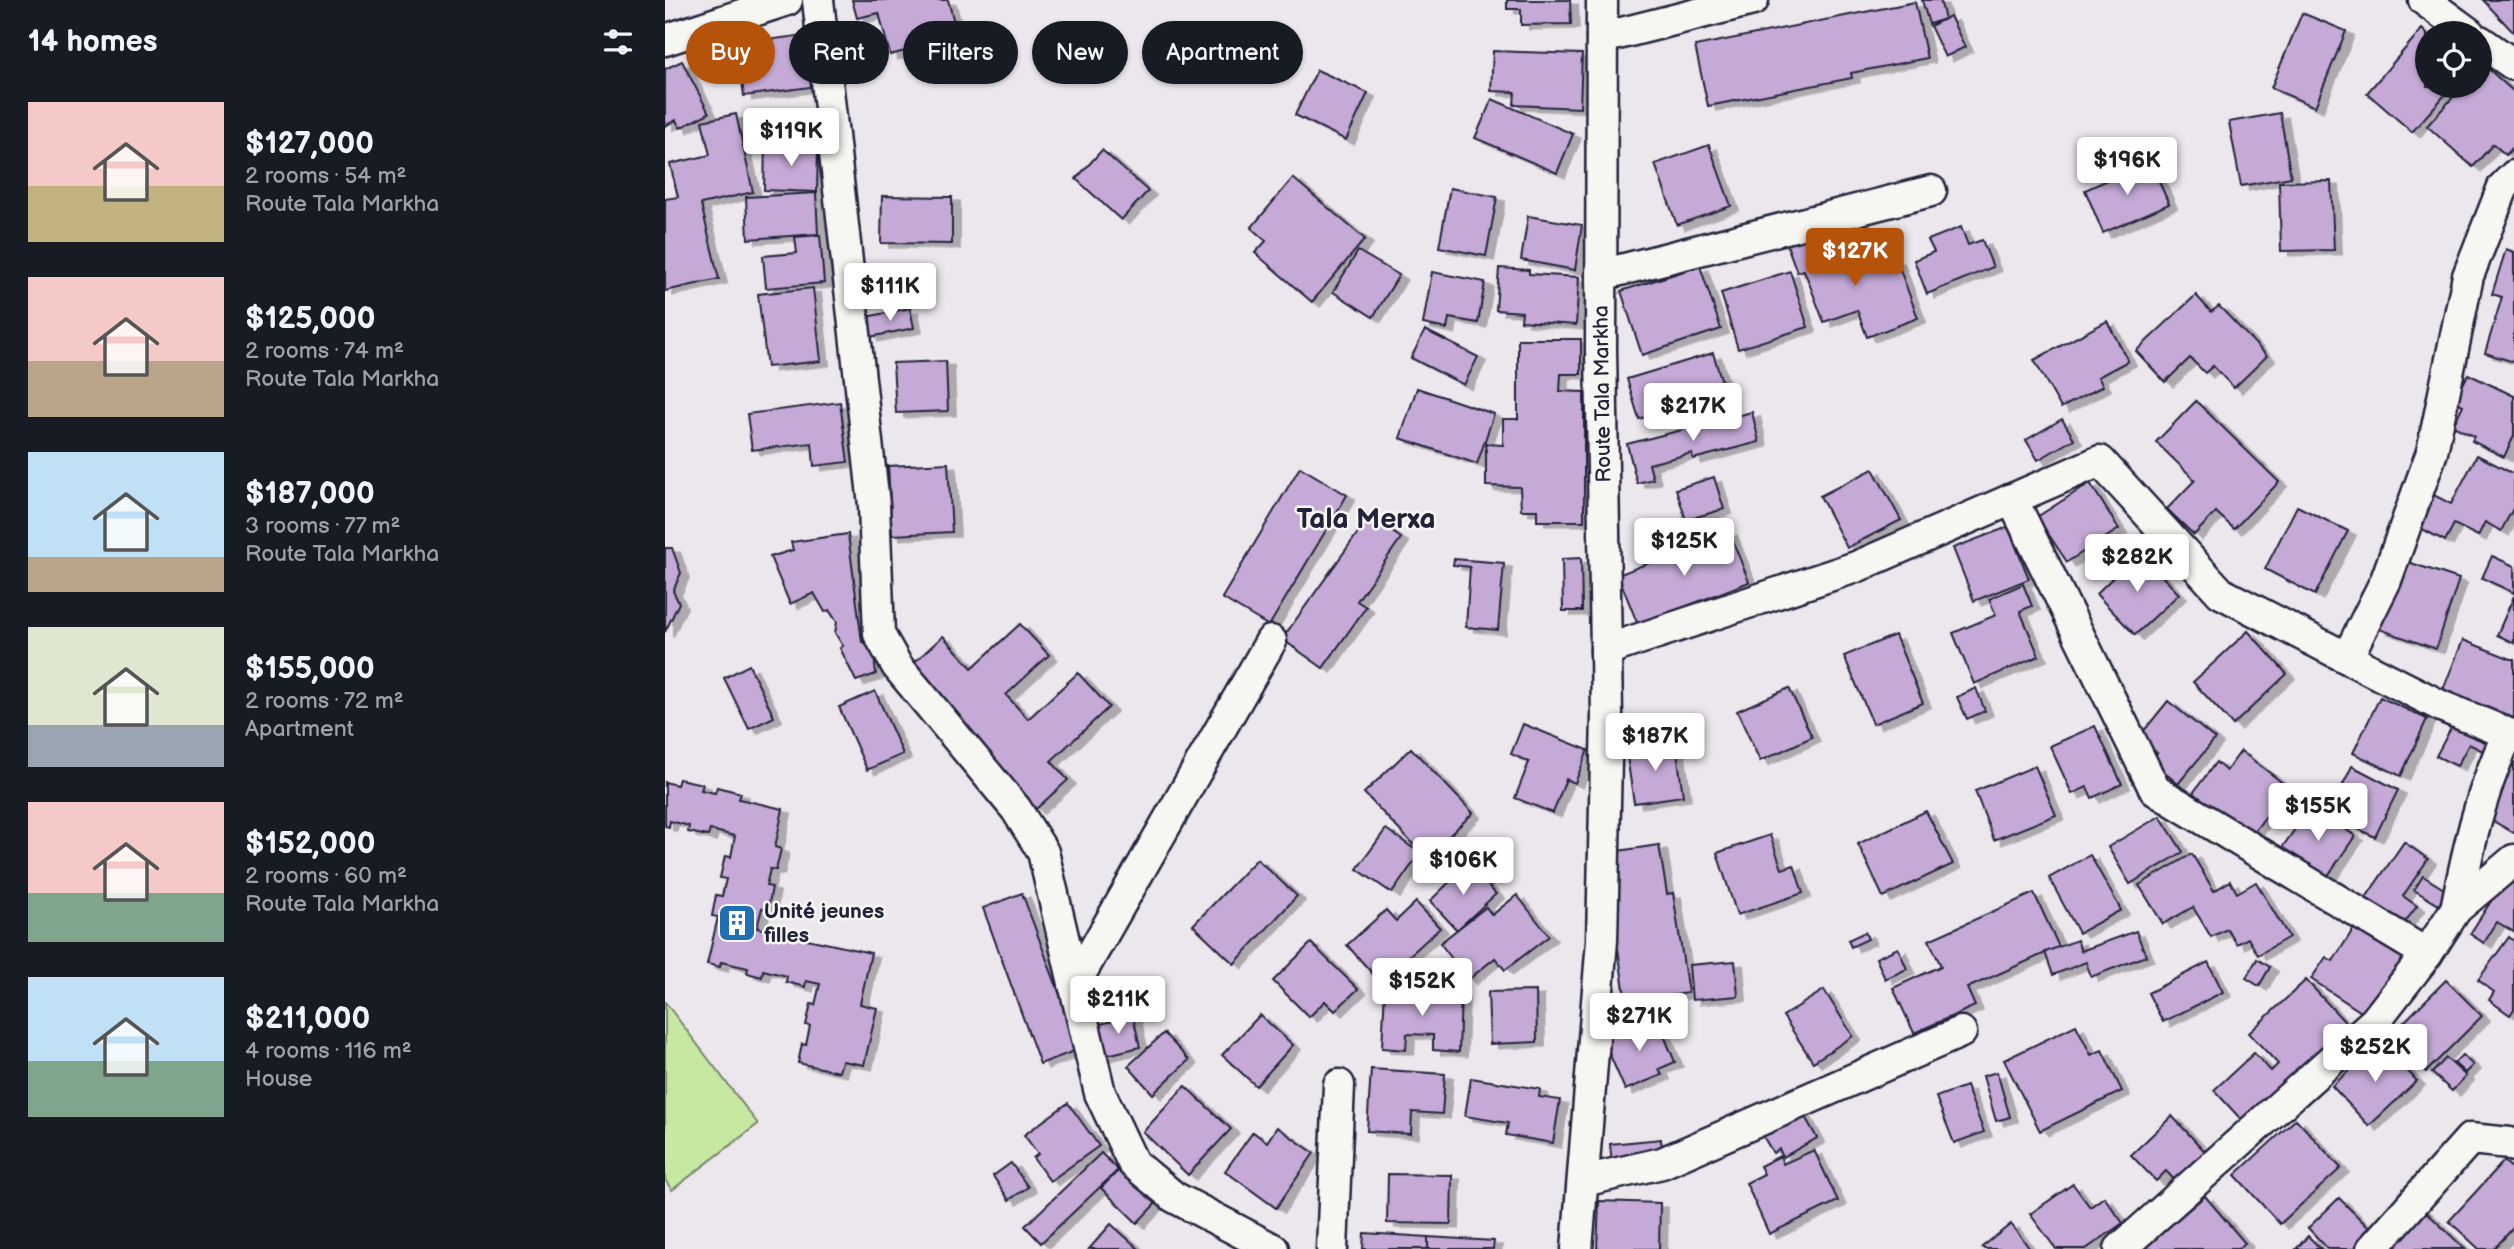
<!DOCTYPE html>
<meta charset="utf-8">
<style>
:root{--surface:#171b24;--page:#242831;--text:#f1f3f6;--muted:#9ea1a6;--accent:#b45309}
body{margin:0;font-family:"Balsamiq Sans",sans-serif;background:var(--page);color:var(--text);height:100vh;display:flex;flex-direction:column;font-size:26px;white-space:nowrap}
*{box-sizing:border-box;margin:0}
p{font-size:23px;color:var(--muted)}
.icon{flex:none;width:38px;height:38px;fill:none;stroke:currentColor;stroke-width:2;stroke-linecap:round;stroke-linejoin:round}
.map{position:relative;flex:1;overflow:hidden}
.drawer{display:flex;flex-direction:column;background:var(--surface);width:665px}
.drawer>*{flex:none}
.guide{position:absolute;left:21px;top:21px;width:665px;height:63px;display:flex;gap:14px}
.controls{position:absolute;left:1750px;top:21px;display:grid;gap:14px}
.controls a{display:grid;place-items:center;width:77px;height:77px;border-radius:50%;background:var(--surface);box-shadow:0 2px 5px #0004;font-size:35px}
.price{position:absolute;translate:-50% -60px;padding:0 16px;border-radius:7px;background:#fff;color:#222;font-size:23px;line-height:46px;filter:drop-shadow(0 2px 4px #0008)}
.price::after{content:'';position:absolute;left:50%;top:42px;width:21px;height:16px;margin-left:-10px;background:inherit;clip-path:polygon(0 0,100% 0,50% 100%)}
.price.current{background:var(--accent);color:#fff}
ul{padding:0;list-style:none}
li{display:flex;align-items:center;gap:21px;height:175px;padding:0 28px}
li span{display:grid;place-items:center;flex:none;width:196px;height:140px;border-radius:0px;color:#555}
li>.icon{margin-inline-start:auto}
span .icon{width:84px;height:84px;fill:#fffc;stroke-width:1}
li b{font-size:30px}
h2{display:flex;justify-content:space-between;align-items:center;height:84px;padding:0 28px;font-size:30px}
.pill{padding:0 24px;border-radius:32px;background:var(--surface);box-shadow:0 2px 5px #0004;font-size:24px;line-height:63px}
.pill.current{background:var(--accent);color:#fff}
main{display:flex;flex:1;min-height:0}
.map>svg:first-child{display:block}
.green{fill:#c6e8a1;stroke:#74856e;stroke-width:2}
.building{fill:#c5aad7;stroke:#22223b;stroke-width:2;filter:url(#shadow)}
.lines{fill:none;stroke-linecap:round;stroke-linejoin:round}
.minor-casing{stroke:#22223b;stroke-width:35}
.minor{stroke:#f6f6f2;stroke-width:30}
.labels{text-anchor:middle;stroke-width:5;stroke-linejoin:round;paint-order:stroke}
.street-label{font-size:21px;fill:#22223b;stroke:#f6f6f2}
.poi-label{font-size:21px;font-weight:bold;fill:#22223b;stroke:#f6f6f2;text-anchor:start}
.district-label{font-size:28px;font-weight:bold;fill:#22223b;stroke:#f6f6f2}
</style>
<main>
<section class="drawer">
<h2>14 homes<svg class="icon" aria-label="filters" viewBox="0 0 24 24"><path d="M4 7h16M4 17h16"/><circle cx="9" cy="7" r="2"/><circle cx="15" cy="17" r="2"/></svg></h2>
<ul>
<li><span style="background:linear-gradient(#f6c9c9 60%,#c2b280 0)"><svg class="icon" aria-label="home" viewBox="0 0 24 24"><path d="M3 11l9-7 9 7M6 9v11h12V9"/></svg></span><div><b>$127,000</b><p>2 rooms · 54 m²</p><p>Route Tala Markha</p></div></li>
<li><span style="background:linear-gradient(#f6c9c9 60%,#b9a48a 0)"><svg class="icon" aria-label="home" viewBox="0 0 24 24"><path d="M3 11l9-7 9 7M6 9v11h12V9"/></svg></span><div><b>$125,000</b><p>2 rooms · 74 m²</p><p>Route Tala Markha</p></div></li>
<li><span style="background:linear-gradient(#bfe0f5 75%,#b9a48a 0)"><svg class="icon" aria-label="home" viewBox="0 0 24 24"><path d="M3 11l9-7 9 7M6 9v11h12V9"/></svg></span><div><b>$187,000</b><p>3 rooms · 77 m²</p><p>Route Tala Markha</p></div></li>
<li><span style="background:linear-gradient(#dfe7d0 70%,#9aa5b1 0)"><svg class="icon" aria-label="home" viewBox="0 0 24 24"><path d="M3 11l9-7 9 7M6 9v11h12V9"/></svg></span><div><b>$155,000</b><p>2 rooms · 72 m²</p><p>Apartment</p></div></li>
<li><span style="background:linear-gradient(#f6c9c9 65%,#7fa58c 0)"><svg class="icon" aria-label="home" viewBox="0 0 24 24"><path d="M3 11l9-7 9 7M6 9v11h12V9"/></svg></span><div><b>$152,000</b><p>2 rooms · 60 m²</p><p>Route Tala Markha</p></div></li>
<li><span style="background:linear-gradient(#bfe0f5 60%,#7fa58c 0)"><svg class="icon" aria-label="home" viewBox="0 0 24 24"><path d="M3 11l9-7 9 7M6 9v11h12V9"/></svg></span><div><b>$211,000</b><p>4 rooms · 116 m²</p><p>House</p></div></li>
</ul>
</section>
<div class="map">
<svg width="1849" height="1249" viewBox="0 0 1849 1249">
<defs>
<filter id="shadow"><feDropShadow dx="8" dy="4.5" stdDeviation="0" flood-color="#0004"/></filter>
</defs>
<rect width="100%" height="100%" fill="#ece7ed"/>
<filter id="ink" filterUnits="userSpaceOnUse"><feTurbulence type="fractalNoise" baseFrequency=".0143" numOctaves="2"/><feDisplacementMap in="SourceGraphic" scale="14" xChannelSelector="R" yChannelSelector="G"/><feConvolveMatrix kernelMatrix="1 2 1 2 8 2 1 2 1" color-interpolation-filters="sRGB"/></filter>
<g filter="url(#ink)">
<!-- green -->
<polygon class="green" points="0,1002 93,1124 7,1190 0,1180"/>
<!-- building -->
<g class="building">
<polygon points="187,0 283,0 293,37 225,55 214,13 192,18"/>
<polygon points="842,0 905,0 906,24 856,25 856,9 842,9"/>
<polygon points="1257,0 1275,0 1280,19 1264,24"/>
<polygon points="1818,0 1849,0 1849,33"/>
<polygon points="1250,2 1262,58 1186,73 1187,78 1043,106 1030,46"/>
<polygon points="1637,13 1681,31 1650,107 1606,88"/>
<polygon points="1285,16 1300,47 1280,57 1265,26"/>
<polygon points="1757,29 1762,34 1762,86 1788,86 1747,132 1702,93"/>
<polygon points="146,34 153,86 79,96 72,44"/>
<polygon points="828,51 917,54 915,108 849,105 850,92 826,91"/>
<polygon points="17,61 44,113 15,128 11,120 0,126 0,69"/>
<polygon points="1818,64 1849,92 1849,146 1841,155 1828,144 1808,167 1762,126 1798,86 1815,86 1815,67"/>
<polygon points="652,70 703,93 681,140 630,115"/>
<polygon points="827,99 908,134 892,173 810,138"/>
<polygon points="1615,113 1626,177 1576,186 1564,122"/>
<polygon points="71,114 88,192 36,204 54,279 0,291 0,199 13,197 5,164 45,155 37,121"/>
<polygon points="100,145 153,146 152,192 99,190"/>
<polygon points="1044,145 1066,206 1012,225 990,164"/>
<polygon points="437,150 483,191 456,220 411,179"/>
<polygon points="1485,161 1504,204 1438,233 1420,190"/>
<polygon points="628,178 700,239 647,302 590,253 601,241 586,228"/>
<polygon points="1666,181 1669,250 1616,251 1614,182"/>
<polygon points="785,188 832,197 821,256 774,247"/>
<polygon points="151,193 153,234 83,239 81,197"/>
<polygon points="217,196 287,197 287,244 216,243"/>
<polygon points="863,216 917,225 910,270 856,260"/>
<polygon points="1296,227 1303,245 1317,240 1328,267 1262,294 1249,260 1269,252 1263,240"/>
<polygon points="1144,233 1157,268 1202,251 1208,268 1231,259 1253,318 1202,337 1192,310 1159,322 1139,270 1132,272 1121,242"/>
<polygon points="155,235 159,283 101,288 98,256 132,253 130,237"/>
<polygon points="1841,249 1849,252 1849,362 1820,353 1837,297 1827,294"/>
<polygon points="693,251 734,275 708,317 668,292"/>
<polygon points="1035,266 1056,329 977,355 956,291"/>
<polygon points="834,268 864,270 864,274 914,277 911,325 856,321 857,312 831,310"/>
<polygon points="1125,271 1143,327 1073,349 1056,293"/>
<polygon points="767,272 820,282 813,323 784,318 782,329 758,324"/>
<polygon points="148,288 156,361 102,367 93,294"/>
<polygon points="1531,295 1546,312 1554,306 1602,356 1569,388 1548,366 1540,373 1525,358 1500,382 1471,351"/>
<polygon points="245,308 249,328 205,337 201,317"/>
<polygon points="1442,321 1463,361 1433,377 1438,386 1396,408 1369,360"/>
<polygon points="760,330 813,357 799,385 746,358"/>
<polygon points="853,339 916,339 916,374 896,374 895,391 919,392 919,521 872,521 872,510 856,510 855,487 821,486 821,444 838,445 838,419 853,419"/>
<polygon points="1048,353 1065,408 1012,424 1007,409 974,419 962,379"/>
<polygon points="281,361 283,411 231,413 228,363"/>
<polygon points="1803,374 1849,396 1849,436 1839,457 1807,441 1809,436 1788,426 1798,405 1790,401"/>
<polygon points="752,388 829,414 812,464 735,438"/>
<polygon points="1531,401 1614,482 1569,529 1551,512 1529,535 1502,509 1530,480 1491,442"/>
<polygon points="175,402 183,462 149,466 147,443 87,450 82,414"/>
<polygon points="1087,412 1094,442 1028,459 1027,453 984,464 988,479 972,483 962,444"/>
<polygon points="1397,419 1409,439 1373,460 1361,440"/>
<polygon points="1812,455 1849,474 1849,507 1836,531 1820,522 1813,536 1789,524 1780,541 1746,523 1763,492 1786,504"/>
<polygon points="283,463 287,532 227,535 223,466"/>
<polygon points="635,467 682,495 604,626 557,598"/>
<polygon points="1208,469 1236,520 1182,548 1155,496"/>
<polygon points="1049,477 1059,509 1021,520 1011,489"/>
<polygon points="1425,483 1454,529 1402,562 1372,517"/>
<polygon points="1632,506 1683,531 1650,595 1600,569"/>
<polygon points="705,516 736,538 692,601 701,607 658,668 617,639"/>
<polygon points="1343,527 1364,579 1309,601 1288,548"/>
<polygon points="1064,531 1084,582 973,625 953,575"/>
<polygon points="183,534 197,642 207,639 211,674 191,681 175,648 178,646 170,633 172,622 164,610 160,612 149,593 125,604 105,557 128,550 126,542"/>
<polygon points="0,548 7,548 16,573 8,591 14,603 0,632"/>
<polygon points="1474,552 1514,594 1470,635 1431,594"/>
<polygon points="1827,556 1849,566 1849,593 1817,578"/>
<polygon points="916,558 917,611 898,611 897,559"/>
<polygon points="789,559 839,563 833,630 801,627 805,567 788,565"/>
<polygon points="1737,560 1794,579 1771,649 1714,629"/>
<polygon points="1358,584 1367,606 1355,611 1374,656 1309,684 1288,633 1331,615 1324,599"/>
<polygon points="1849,596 1849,643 1832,635"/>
<polygon points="355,624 384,655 341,695 363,719 413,673 444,707 386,761 403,780 371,809 242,669 278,636 307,668"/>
<polygon points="1583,631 1622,674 1568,725 1528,682"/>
<polygon points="1230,635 1258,703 1208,724 1179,656"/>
<polygon points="1798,640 1846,659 1849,659 1849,727 1775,697"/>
<polygon points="84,665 109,717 84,729 59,678"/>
<polygon points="1124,688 1147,737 1095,761 1072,711"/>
<polygon points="1311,688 1320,711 1302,719 1292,697"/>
<polygon points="210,691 238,754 202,770 174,707"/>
<polygon points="1715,697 1762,719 1736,776 1688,753"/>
<polygon points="1503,701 1550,739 1513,784 1486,761 1492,753 1473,738"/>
<polygon points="1792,717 1833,738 1824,754 1804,744 1792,766 1771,756"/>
<polygon points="858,724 923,750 910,783 901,779 888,813 850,798 864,762 846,754"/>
<polygon points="1430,726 1457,784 1427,798 1422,787 1407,794 1385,746"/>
<polygon points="1011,744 1018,796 969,803 961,750"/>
<polygon points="746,748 808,813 761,858 699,793"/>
<polygon points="1576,751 1623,787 1585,837 1528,793 1551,762 1561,771"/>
<polygon points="1849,755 1849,833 1816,814"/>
<polygon points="1370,766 1391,815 1329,840 1310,791"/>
<polygon points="1687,766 1733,790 1710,837 1663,815"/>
<polygon points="14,779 38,784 36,790 50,793 52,787 76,793 74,799 118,809 110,847 116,849 111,870 105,869 101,886 107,887 103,909 97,908 92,928 206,953 195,1004 212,1008 199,1065 177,1061 174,1072 133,1063 137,1044 141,1045 145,1026 141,1025 146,1004 150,1005 155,984 141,981 140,987 121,982 122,976 98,970 97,977 82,973 83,968 56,962 55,967 42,964 53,917 47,916 51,895 57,896 61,879 55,878 60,856 66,857 70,836 45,830 43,836 23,832 24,826 5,821 4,827 0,826 0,782 12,785"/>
<polygon points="1647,805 1690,836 1660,880 1616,849"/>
<polygon points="1261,811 1288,864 1218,897 1193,844"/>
<polygon points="1495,816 1518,852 1465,884 1443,847"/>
<polygon points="721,829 755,853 727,893 692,869"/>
<polygon points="1105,835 1117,869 1129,865 1138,893 1072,915 1052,853"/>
<polygon points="1739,842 1763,859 1738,896 1752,906 1738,925 1700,899"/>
<polygon points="994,845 1002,894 1008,893 1023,993 961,1003 939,853"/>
<polygon points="1527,854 1549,891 1565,881 1572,893 1591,882 1624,937 1593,955 1583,938 1572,944 1562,929 1546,937 1528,907 1498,924 1474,885"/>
<polygon points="1425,855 1456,910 1414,933 1384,878"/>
<polygon points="592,859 632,896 569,964 528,925"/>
<polygon points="803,864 831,894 792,930 765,901"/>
<polygon points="1849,865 1849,932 1832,922 1819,943 1805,934"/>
<polygon points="1758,876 1782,891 1774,905 1749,890"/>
<polygon points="357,893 415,1049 375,1064 318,908"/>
<polygon points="1369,893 1394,947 1302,988 1310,1006 1249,1033 1228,988 1276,966 1264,940"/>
<polygon points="852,895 884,936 840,970 830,958 803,980 775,943 821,907 827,915"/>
<polygon points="751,902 775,928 715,982 682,945 721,910 731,921"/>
<polygon points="1691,925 1745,960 1707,1019 1646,979 1661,957 1668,961"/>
<polygon points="1471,931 1481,956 1426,977 1421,962 1388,975 1380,952 1412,940 1416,951"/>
<polygon points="1200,932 1203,939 1186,947 1183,940"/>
<polygon points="1844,937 1849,941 1849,1009 1845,1015 1824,1000 1829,992 1813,980"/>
<polygon points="646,943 693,989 670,1011 660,1001 644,1017 608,981"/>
<polygon points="1233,948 1242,969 1220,979 1211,958"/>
<polygon points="1592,959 1605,967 1594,986 1581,978"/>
<polygon points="1070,961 1073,996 1027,1000 1024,965"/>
<polygon points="1543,962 1558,992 1498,1022 1483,993"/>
<polygon points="1641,980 1690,1033 1584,1128 1549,1090 1589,1053 1606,1071 1613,1064 1584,1033"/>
<polygon points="1781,980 1817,1016 1761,1072 1725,1036"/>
<polygon points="720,989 796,993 794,1052 768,1050 768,1035 742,1034 741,1050 717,1048"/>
<polygon points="1159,990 1188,1036 1148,1062 1118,1016"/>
<polygon points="871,991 872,1042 825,1044 823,992"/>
<polygon points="595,1015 628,1045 591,1086 557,1055"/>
<polygon points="468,1016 475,1047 438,1056 431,1025"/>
<polygon points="991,1016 1010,1062 994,1069 997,1075 960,1090 938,1039"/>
<polygon points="1411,1025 1426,1055 1437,1050 1457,1091 1375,1131 1339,1060"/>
<polygon points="499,1033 524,1060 488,1094 463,1066"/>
<polygon points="1716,1042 1752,1081 1704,1126 1667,1086"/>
<polygon points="1797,1055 1808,1065 1800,1073 1789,1063"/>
<polygon points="1781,1058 1801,1076 1787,1091 1767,1073"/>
<polygon points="706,1069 780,1074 777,1114 747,1112 746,1134 702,1131"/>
<polygon points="1332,1072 1345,1117 1331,1121 1318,1076"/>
<polygon points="806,1078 875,1089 874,1097 895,1100 888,1143 841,1135 843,1123 800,1116"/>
<polygon points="520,1086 566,1129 523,1175 478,1132"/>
<polygon points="1301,1086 1319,1132 1289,1143 1271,1097"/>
<polygon points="403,1103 434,1146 385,1181 368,1158 373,1154 359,1135"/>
<polygon points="1138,1113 1152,1138 1118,1157 1114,1149 1108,1153 1098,1136"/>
<polygon points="1507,1116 1547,1159 1517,1188 1501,1171 1491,1181 1466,1155"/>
<polygon points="1631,1119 1676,1168 1615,1224 1570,1175"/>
<polygon points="612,1127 649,1153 611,1208 560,1171 588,1132 602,1142"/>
<polygon points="996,1139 998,1160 947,1165 945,1144"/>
<polygon points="1149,1150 1173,1201 1104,1234 1081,1183 1099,1174 1095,1166 1115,1156 1118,1164"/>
<polygon points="436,1153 453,1170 376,1243 360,1226"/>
<polygon points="1839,1161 1849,1170 1849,1227 1829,1249 1814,1249 1784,1221"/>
<polygon points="346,1163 363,1187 344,1200 328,1176"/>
<polygon points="456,1168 492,1202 472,1223 436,1188"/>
<polygon points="723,1174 787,1175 786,1224 722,1223"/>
<polygon points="1408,1184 1425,1207 1439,1197 1458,1223 1421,1249 1391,1249 1365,1214"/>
<polygon points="1540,1196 1580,1243 1573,1249 1477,1249"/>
<polygon points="1674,1198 1713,1237 1701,1249 1663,1249 1643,1228"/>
<polygon points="934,1201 995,1203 994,1249 932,1249"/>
<polygon points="1754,1205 1800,1249 1716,1249"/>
<polygon points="446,1224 474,1249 424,1249"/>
<polygon points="1346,1224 1365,1249 1319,1249 1317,1247"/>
<polygon points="699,1233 763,1237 763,1249 698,1249"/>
<polygon points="1643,1236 1656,1249 1631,1249"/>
<polygon points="763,1237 829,1241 828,1249 763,1249"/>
</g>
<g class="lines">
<defs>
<g id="minor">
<polyline points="153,0 209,505 214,634 232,666 351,809 378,852 435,1093 468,1163 509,1197 608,1249"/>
<polyline points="1759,0 1804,33"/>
<polyline points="937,38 1088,0"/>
<polyline points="0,40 122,0"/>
<polyline points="1815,41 1849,65"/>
<polyline points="936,275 1266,191"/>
<polyline points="1347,499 1490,790 1762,954"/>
<polyline points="941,650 1191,567 1435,461 1556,593 1682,658 1721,580 1767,452 1803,276 1838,187 1849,176"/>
<polyline points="1682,658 1776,706 1849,736"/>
<path d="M1791,909C1803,849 1816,790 1843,734"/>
<polyline points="409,985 606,641"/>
<polyline points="918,1181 997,1163 1296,1032"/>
<polyline points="667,1249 674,1085"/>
<polyline points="912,1249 937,940 942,714 936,349 937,0"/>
<polyline points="1455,1249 1710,1021 1762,954 1791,909 1849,860"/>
<polyline points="1707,1249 1805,1139 1845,1143 1849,1146"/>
</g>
</defs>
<!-- minor casing -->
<use href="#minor" class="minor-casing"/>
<!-- minor -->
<use href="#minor" class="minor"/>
</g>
</g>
<!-- icons -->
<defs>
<symbol id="building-square" viewBox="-11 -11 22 22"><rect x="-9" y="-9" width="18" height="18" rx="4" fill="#1f6fb2" stroke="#f6f6f2"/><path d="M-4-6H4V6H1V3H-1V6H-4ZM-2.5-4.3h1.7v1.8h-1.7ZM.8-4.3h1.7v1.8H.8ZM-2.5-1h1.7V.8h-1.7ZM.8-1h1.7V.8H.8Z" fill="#fff"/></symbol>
</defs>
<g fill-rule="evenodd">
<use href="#building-square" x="50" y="901" width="44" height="44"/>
</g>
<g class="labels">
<!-- street labels -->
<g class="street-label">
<text transform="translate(937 394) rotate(-91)" y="7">Route Tala Markha</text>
</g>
<!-- poi labels -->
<g class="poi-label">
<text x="99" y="918">Unité jeunes<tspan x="99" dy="24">filles</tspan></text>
</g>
<!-- district labels -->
<g class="district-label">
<text x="701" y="528">Tala Merxa</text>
</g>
</g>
</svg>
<div class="controls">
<a><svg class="icon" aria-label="locate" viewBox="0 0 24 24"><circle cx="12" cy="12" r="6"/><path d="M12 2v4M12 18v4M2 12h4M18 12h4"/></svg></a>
</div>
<b class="price" style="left:126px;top:168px">$119K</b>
<b class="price" style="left:1462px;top:197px">$196K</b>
<b class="price current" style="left:1190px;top:288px">$127K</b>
<b class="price" style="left:225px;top:323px">$111K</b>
<b class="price" style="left:1028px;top:443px">$217K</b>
<b class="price" style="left:1019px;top:578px">$125K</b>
<b class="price" style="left:1472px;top:594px">$282K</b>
<b class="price" style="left:990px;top:773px">$187K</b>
<b class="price" style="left:1653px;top:843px">$155K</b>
<b class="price" style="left:798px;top:897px">$106K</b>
<b class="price" style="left:757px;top:1018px">$152K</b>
<b class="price" style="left:453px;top:1036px">$211K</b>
<b class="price" style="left:974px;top:1053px">$271K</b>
<b class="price" style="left:1710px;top:1084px">$252K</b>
<div class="guide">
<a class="pill current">Buy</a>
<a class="pill">Rent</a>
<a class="pill">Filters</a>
<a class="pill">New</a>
<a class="pill">Apartment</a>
</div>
</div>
</main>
